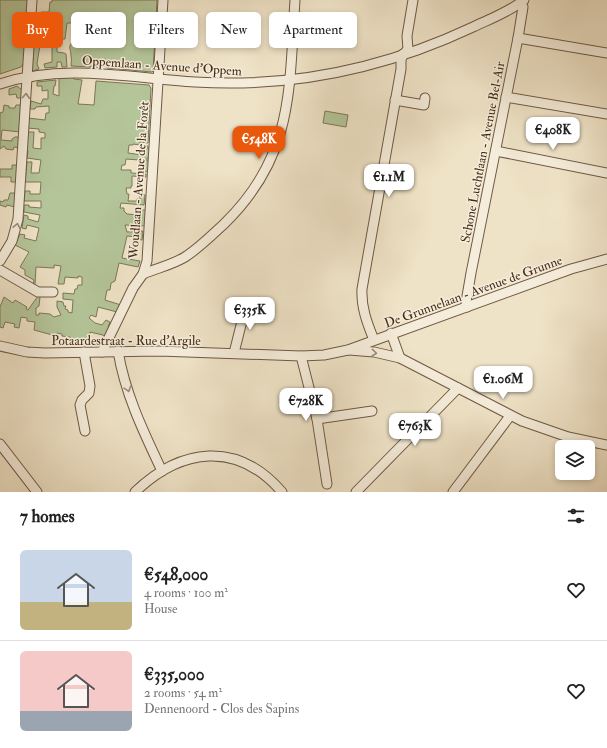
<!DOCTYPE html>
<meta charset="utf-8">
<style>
:root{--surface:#fff;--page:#f2f2f2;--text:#222;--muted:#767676;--line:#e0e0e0;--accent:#ea580c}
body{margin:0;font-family:"IM FELL Double Pica",serif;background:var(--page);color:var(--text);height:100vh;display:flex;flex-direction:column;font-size:15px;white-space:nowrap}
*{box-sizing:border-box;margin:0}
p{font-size:13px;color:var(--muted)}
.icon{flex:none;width:22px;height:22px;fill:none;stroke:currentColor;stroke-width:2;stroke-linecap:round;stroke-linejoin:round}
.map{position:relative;height:492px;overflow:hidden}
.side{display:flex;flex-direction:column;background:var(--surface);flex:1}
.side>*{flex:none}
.top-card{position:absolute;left:12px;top:12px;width:400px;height:36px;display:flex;gap:8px}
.fabs{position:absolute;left:555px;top:440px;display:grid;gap:8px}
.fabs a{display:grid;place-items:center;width:40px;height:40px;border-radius:6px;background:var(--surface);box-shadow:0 2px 6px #0003;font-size:20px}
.price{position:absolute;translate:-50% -34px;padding:0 9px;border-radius:8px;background:#fff;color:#222;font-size:13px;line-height:26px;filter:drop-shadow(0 1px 2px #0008)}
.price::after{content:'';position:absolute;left:50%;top:24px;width:12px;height:9px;margin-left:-6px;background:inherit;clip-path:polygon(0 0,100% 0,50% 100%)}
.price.current{background:var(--accent);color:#fff}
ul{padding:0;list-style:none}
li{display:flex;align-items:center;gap:12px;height:100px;padding:0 20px}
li+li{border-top:1px solid var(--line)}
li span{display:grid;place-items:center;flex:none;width:112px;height:80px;border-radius:6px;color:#555}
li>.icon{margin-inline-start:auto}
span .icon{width:48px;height:48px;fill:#fffc;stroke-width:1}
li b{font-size:17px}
h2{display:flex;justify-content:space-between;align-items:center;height:48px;padding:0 20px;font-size:17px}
.tag{padding:0 14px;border-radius:6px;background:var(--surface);box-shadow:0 2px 6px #0003;font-size:14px;line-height:36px}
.tag.current{background:var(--accent);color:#fff}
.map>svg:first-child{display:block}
.green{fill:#b4c599;stroke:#7c7858}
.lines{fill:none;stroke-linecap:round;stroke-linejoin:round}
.minor-casing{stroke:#6f5944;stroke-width:11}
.minor{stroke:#f5eddb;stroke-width:9}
.oneway{stroke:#9c8c7a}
.labels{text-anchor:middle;stroke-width:3;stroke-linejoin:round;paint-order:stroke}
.street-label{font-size:13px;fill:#442b18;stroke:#f5eddb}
</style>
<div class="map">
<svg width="607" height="492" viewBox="0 0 607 492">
<rect width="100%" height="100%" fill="#efe3c7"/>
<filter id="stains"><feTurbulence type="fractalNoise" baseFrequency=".005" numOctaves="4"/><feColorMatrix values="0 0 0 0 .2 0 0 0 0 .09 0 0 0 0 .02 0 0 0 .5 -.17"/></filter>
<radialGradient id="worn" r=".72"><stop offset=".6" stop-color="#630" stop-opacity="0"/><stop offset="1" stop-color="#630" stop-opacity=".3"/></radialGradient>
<!-- green -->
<g class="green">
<polygon points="0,0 28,0 24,63 21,67 0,74"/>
<path d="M52,0H157L153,71L152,72L107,68V64L102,63L101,68L96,67V63H91V67L71,66C71,63 72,60 71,56C71,47 66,47 76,39L74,33L87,34L88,27H89L91,24L90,22H83L78,19V16L72,15V23H67L65,39H57V52L64,53L66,54L67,67H62L61,62H57V67L45,68L44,64L52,62V46L40,45L37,64L39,69L32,71L34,42L50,43V35L35,34V29L49,30L50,18L41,17V12H49L50,2H52Z"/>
<path d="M59,76H72L74,79L82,80L78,104L94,105L96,81L149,85L151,88L148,143L140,142V145L133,144V145H129L128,153L142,155L143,146H148V149H150V158H147V161L150,162L149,172L138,171L139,160L126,159L125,165H122L121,170H131V173L146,174V177L132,176V186H131V188H126L127,194H129L128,201H137V199H140V194L145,195L144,205L121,203L120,208H124V211L127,214L139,215V210H147L146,226L125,225L127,232L143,231L142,240L137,239V237L127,236L122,258L140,261L138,267L119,263L115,281L111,283L110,290H107L105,300L121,305L117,312L98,307L96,317L91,315L89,318L95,323L102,325L106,320L110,322L108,327L109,328L104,337L103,335L90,332V335L91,336C88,342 87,344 80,344V340L71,339L70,337L62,336V334L57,333L56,336L34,330L35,322L27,321V318L21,317L19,328L14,327L15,324L5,322L3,328L0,327V307L4,297L13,303L15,300L27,307L26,309L28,310L38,296L40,297L39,306L36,308V315H39V313L50,314L54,317L61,315L57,307V301L63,302L64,306H66L65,309L68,310V312L72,313L73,300L63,299V293L74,294L75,289H77L78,285H82V277L78,276V278L65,277L64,284H58L61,266L54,265V268L36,267L35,285H33L34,280L25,275V270L20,267L29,252L15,245L10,254H9L16,243L20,234L25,235L24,238L36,241L39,228L27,225L26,229L22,228L24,215L28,216V219L38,222L40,215L24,212V205H29V207L41,208V201H24L25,191H30V194H40L41,182H25L27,162H32L31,173H39L41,160L27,158L28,151L26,150L27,132H34L33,148L41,149V138H45V133L39,132V129L27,128L28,118L45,120L46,113H49V106L36,107L35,109H30L31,101L41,104L43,99H48V90L42,91V86H37V82L56,80L55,86H54L53,94L59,96Z"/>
<polygon points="17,86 22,90 22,98 17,98 16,94 9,95 9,89"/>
<polygon points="4,105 9,106 9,108 15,108 16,105 21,105 20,132 2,130 1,140 12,141 12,139 15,137 20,137 20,148 14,147 13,150 6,149 4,146 0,149 0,113 3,112"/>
<polygon points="325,111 348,115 346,127 323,123"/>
<polygon points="12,165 19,165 17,182 11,182 11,177 0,177 0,169 12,169"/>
<polygon points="10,193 16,193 15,207 7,205 6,207 0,205 0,201 3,202 4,200 8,200"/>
</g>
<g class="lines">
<defs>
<g id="minor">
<polyline points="518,38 607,53"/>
<polyline points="404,54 408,49 407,36 413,0"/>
<path d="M0,84C64,63 130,78 195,82C291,88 386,68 473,27C490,19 509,12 524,0"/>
<polyline points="506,97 607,114"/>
<polyline points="395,100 424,105 425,98"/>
<polyline points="496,151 607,173"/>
<polyline points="0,261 12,241 18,219 32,0"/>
<polyline points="0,270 38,292 53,292"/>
<path d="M143,274C157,268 172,265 185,257C199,248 212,235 224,224C294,156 289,90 295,0"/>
<polyline points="467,307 466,302 471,273 518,38 523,7 520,3"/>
<polyline points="391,333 400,358"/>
<path d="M374,340C367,323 361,307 362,289L401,69V60L403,54"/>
<polyline points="0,346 27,352 45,353 159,351 301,356 324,355 348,350 571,269 607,259"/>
<polyline points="349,350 374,352 400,358 522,421 568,437 607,445"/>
<path d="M118,351C125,394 144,433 162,471"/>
<polyline points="84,352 90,386 89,393 82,400 80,405 85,431"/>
<polyline points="102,352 133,288 143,274 147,261 163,0"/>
<polyline points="234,353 246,305"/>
<polyline points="301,356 317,419 327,484"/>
<polyline points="317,419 372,411"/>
<polyline points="0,444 37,492"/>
<path d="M135,492C181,448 237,440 282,492"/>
<polyline points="356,492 458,388"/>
<polyline points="453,492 510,416"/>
</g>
</defs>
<!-- minor casing -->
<use href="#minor" class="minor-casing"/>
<!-- minor -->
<use href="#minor" class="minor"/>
</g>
<!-- one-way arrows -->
<defs><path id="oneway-chevron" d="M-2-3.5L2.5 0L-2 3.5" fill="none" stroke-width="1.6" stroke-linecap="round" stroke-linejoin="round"/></defs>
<g class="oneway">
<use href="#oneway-chevron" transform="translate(26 96) rotate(-86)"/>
<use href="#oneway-chevron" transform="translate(17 226) rotate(-78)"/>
<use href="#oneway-chevron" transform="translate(374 353) rotate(6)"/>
<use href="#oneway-chevron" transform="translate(128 389) rotate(73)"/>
</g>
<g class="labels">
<!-- street labels -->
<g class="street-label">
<text transform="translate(162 65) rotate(4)" y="5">Oppemlaan - Avenue d'Oppem</text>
<text transform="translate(482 152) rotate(-79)" y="5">Schone Luchtlaan - Avenue Bel-Air</text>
<text transform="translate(138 180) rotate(-86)" y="5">Woudlaan - Avenue de la Forêt</text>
<text transform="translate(473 291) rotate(-20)" y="5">De Grunnelaan - Avenue de Grunne</text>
<text x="126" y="345">Potaardestraat - Rue d'Argile</text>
</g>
</g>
<rect width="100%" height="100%" filter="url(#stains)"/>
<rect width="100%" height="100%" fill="url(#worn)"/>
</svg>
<div class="fabs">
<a><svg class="icon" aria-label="layers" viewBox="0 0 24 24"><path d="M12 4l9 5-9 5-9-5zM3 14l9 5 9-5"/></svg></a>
</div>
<b class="price" style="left:553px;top:151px">€408K</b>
<b class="price current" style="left:259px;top:160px">€548K</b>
<b class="price" style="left:389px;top:198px">€1.1M</b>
<b class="price" style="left:250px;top:331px">€335K</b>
<b class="price" style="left:503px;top:400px">€1.06M</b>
<b class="price" style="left:306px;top:422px">€728K</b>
<b class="price" style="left:415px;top:447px">€763K</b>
<div class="top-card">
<a class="tag current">Buy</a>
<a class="tag">Rent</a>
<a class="tag">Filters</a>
<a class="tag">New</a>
<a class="tag">Apartment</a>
</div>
</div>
<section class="side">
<h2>7 homes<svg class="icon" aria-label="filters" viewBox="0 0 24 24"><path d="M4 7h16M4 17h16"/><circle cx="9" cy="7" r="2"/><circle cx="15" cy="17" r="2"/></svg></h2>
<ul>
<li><span style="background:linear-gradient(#c9d6e8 65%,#c2b280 0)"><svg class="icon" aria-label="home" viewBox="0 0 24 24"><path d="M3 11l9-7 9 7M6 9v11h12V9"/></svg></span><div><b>€548,000</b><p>4 rooms · 100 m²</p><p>House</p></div><svg class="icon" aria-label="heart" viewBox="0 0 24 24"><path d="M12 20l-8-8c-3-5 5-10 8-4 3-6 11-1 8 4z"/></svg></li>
<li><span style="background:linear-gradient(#f6c9c9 75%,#9aa5b1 0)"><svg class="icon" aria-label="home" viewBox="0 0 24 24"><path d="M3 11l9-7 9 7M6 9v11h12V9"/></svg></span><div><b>€335,000</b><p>2 rooms · 54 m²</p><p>Dennenoord - Clos des Sapins</p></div><svg class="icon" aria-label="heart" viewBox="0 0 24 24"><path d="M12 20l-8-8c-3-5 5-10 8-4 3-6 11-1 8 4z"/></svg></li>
</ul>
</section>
